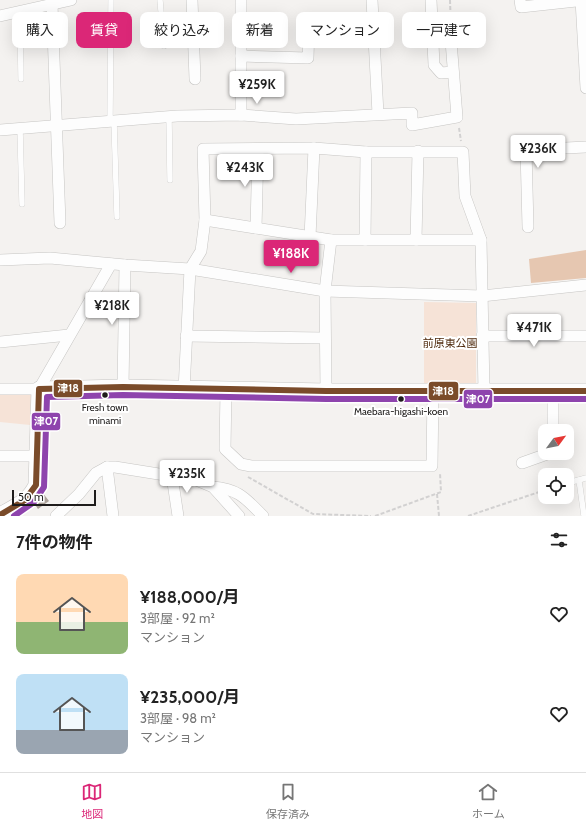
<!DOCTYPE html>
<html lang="ja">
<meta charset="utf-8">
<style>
:root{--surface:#fff;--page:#f6f6f6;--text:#222;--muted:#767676;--line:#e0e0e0;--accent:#db2777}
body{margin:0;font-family:Cabin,"Noto Sans JP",sans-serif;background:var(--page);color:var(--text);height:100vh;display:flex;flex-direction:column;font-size:15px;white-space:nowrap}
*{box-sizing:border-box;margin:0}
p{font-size:13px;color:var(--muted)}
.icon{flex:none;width:22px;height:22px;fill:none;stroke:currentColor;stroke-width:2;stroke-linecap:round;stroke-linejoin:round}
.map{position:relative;height:516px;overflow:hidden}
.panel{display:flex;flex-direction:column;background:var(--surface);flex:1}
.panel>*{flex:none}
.hud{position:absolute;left:12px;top:12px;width:562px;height:36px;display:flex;gap:8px}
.needle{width:26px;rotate:58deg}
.controls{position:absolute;left:538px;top:424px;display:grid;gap:8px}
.controls a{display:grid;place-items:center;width:36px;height:36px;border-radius:8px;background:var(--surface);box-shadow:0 4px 16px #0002;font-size:20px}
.scale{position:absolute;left:12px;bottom:10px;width:84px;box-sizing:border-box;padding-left:4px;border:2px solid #1e1c1b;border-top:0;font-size:11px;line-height:14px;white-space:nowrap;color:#1e1c1b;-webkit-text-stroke:3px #fff;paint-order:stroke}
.price{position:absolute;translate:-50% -34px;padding:0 9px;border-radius:4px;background:#fff;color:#222;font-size:13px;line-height:26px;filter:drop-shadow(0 1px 2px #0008)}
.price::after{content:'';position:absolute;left:50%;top:24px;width:12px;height:9px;margin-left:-6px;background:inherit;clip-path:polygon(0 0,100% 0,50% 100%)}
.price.selected{background:var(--accent);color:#fff}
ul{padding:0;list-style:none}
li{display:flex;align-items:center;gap:12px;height:100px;padding:0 16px}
li span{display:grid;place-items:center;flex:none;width:112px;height:80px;border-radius:8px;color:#555}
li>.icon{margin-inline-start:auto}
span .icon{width:48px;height:48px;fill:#fffc;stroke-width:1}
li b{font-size:17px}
h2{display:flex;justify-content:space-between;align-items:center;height:48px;padding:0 16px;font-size:17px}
.chip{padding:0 14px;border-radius:8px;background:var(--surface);box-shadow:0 4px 16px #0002;font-size:14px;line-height:36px}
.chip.selected{background:var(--accent);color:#fff}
.tabs{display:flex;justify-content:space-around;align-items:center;height:56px;border-top:1px solid var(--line);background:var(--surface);font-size:11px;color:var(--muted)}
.tabs a{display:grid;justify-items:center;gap:2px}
.tabs .selected{color:var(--accent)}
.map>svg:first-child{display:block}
.green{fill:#f6e3d7}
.forest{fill:#e6c7b1}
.building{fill:#aca29a}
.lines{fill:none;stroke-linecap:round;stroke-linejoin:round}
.lane-casing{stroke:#c6c5c3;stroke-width:6}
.street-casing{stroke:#c6c5c3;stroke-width:12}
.secondary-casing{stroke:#c6c5c3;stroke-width:16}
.path{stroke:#d2d1d1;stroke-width:2;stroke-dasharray:4 2;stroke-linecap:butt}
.lane{stroke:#fdfdfd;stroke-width:5.5}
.street{stroke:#fdfdfd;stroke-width:11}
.secondary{stroke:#fdfdfd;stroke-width:15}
.bus-1-casing{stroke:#fff;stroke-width:9}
.bus-2-casing{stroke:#fff;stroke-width:9}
.bus-1{stroke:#7a4b2a;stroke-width:6}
.bus-2{stroke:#8e44ad;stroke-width:6}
.bus-dot{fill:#1e1c1b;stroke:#fff;stroke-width:1.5}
.labels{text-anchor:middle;stroke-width:4;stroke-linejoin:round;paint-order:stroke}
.bus-label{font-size:10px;fill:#1e1c1b;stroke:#fff}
.park-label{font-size:11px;fill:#4f2a0d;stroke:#fff}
.line-badge{stroke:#fff;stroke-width:1.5}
.badge-label{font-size:11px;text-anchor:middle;font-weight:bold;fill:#fff}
</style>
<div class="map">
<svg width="586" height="516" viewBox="0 0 586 516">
<rect width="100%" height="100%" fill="#f4f2f0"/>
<!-- green -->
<g class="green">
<polygon points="424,302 476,303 476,384 424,385"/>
<polygon points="0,393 30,393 31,395 30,425 0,422"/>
</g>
<!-- forest -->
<polygon class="forest" points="586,250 586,278 531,283 529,259"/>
<!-- building -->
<polygon class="building" points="42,492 49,501 38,509 32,500"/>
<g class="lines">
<defs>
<g id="lane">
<polyline points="160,0 164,46"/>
<polyline points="20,11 21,79"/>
<polyline points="169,117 170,180"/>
<polyline points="110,121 111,0"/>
<polyline points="114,121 117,217"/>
<polyline points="20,128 22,204"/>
<polyline points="567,483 579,480"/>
<polyline points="584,516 579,480 586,478"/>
</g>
<g id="street">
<polyline points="192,0 195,79"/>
<polyline points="241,0 241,115"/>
<polyline points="372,0 378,114"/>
<polyline points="431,0 434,65 441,73 453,72"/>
<polyline points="520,0 521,7 586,0"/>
<polyline points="581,0 586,88"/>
<polyline points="52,4 60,223"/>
<polyline points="0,16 71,0"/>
<polyline points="241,56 308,58 309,25"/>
<polyline points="0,130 177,116 241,115 296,119 412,113 412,125 457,117 451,41"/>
<polyline points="205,220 331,240 481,240"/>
<polyline points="528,227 526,150 586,147"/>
<polyline points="256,228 258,149"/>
<polyline points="310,237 314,148"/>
<polyline points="365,240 366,152"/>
<polyline points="416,240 418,151"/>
<polyline points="0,260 50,258 125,265 190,269 325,291 482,296 586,285"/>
<polyline points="186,336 324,338"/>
<polyline points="482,336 586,336"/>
<polyline points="0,342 69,335"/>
<polyline points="123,387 125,265"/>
<polyline points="0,389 39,389 111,264"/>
<polyline points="226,389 225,449 241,464 251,466 432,466 433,391"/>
<polyline points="184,390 190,269 201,251 205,220 203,149 314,148 366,152 463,152 465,196 481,240 484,391"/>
<polyline points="326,391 325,291 331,240"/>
<polyline points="553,431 553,391"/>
<polyline points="0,456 37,456"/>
<polyline points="522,463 550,453"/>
<polyline points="107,467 113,516"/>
<polyline points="172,476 178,516"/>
<path d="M213,487C239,489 246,499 263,516"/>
<polyline points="56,516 79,494 96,473 107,467 115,467 196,480 213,487 239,516"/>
</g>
<path id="secondary" d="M0,515C16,505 27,503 36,485L39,389L123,387L326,391H586"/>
</defs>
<!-- lane casing -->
<use href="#lane" class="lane-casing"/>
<!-- street casing -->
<use href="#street" class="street-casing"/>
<!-- secondary casing -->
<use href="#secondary" class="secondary-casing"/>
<!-- path -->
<g class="path">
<polyline points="450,0 451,30"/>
<polyline points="459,128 461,141"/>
<polyline points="248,477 313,514 371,516"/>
<polyline points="437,494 439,516"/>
<polyline points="375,516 441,492 440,473"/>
<polyline points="468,516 545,490"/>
</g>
<!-- lane -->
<use href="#lane" class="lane"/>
<!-- street -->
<use href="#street" class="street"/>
<!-- secondary -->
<use href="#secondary" class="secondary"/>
<defs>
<polyline id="bus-1" points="0,515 25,500 36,485 39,389 123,387 326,391 586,391"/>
<polyline id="bus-2" points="14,516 34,502 44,487 47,397 123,395 326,399 586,399"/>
</defs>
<!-- bus-1 casing -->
<use href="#bus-1" class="bus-1-casing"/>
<!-- bus-2 casing -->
<use href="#bus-2" class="bus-2-casing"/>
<!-- bus-1 -->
<use href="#bus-1" class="bus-1"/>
<!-- bus-2 -->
<use href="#bus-2" class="bus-2"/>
</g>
<!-- markers -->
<g class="bus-dot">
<circle cx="105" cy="395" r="3.5"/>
<circle cx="401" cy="399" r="3.5"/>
</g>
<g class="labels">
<!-- bus labels -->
<g class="bus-label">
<text x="105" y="411">Fresh town<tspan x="105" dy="13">minami</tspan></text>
<text x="401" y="415">Maebara-higashi-koen</text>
</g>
<!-- park labels -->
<g class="park-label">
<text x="450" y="347">前原東公園</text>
</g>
</g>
<g class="line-badge">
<rect x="53" y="379" width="30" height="19" rx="4" fill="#7a4b2a"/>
<rect x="428" y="381" width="31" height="20" rx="4" fill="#7a4b2a"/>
<rect x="463" y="389" width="30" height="20" rx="4" fill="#8e44ad"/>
<rect x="31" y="412" width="30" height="19" rx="4" fill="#8e44ad"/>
</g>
<g class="badge-label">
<text x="68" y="392">津18</text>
<text x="443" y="395">津18</text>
<text x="478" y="403">津07</text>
<text x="46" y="425">津07</text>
</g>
</svg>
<div class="controls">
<a><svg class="needle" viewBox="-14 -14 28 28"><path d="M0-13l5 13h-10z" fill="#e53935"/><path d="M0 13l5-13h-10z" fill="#767676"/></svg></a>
<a><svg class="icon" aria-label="locate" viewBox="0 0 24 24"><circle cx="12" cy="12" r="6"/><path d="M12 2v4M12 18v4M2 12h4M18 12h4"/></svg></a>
</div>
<div class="scale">50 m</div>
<b class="price" style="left:257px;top:105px">¥259K</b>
<b class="price" style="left:538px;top:169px">¥236K</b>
<b class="price" style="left:245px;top:188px">¥243K</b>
<b class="price selected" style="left:291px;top:274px">¥188K</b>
<b class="price" style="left:112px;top:326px">¥218K</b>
<b class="price" style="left:534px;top:348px">¥471K</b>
<b class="price" style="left:187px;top:494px">¥235K</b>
<div class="hud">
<a class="chip">購入</a>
<a class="chip selected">賃貸</a>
<a class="chip">絞り込み</a>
<a class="chip">新着</a>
<a class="chip">マンション</a>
<a class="chip">一戸建て</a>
</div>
</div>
<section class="panel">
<h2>7件の物件<svg class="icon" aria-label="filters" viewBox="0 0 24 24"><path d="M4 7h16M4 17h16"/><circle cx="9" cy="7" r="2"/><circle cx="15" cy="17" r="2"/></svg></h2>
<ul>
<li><span style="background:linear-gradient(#ffd9b3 60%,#8fb573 0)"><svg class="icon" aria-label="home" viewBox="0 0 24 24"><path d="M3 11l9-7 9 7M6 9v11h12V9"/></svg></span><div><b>¥188,000/月</b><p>3部屋 · 92 m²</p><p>マンション</p></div><svg class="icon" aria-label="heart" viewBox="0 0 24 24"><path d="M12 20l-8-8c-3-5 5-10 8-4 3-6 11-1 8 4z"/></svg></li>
<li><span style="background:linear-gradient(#bfe0f5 70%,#9aa5b1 0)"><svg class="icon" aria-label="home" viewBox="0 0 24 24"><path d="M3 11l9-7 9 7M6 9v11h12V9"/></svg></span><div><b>¥235,000/月</b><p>3部屋 · 98 m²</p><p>マンション</p></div><svg class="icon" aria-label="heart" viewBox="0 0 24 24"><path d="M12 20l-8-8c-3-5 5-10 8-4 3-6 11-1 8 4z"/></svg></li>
</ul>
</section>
<nav class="tabs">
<a class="selected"><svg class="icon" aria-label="map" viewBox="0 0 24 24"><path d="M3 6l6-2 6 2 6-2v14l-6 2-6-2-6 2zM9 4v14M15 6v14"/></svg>地図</a>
<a><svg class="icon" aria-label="saved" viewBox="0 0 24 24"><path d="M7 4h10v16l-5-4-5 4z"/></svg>保存済み</a>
<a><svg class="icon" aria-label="home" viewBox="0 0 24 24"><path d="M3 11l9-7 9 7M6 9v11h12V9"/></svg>ホーム</a>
</nav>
